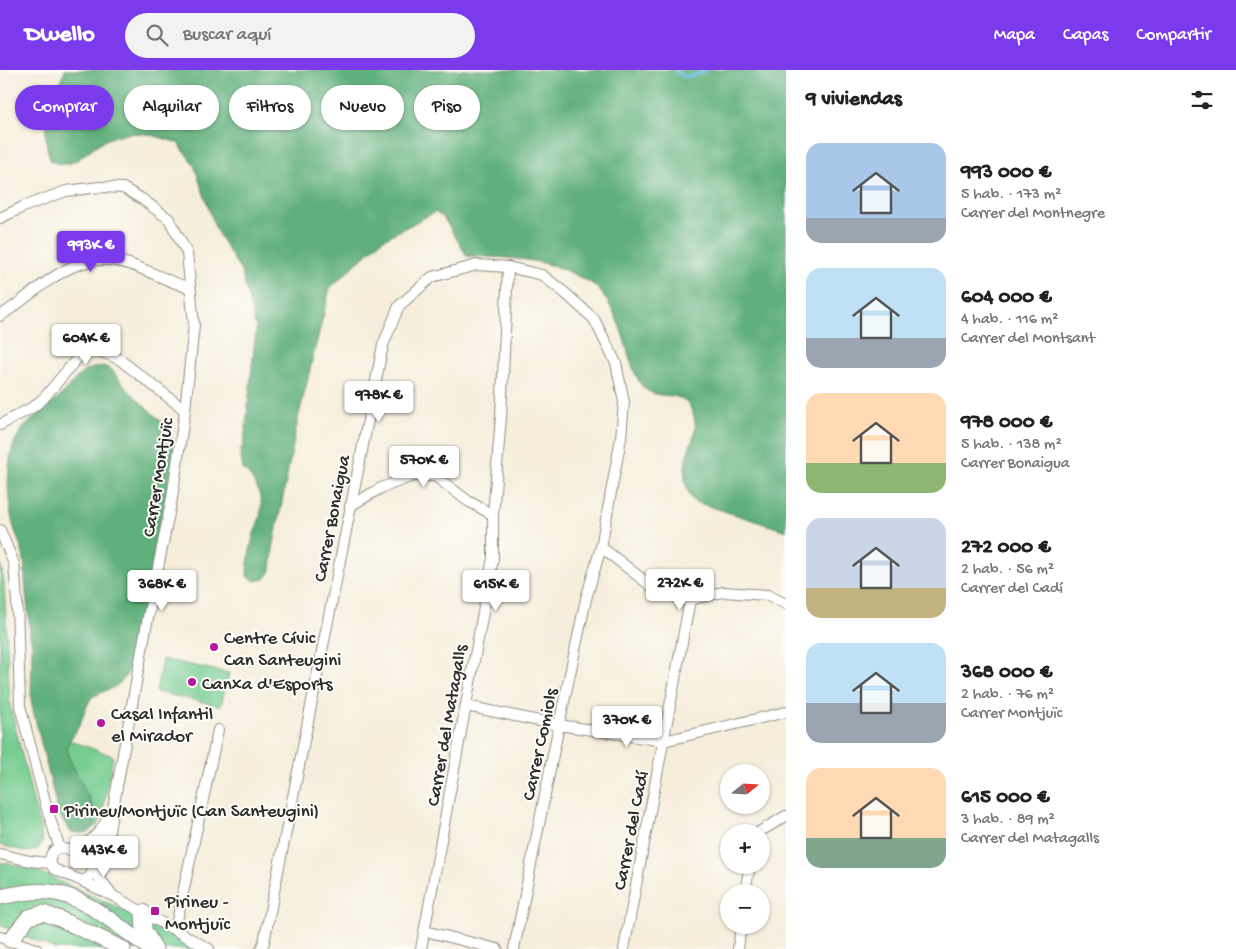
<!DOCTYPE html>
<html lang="es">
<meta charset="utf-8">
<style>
:root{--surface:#fff;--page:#f2f2f2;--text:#222;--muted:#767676;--accent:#7c3aed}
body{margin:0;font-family:"Gochi Hand",sans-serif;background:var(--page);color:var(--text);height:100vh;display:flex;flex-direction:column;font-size:19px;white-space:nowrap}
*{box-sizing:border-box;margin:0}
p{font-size:16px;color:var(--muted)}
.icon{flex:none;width:28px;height:28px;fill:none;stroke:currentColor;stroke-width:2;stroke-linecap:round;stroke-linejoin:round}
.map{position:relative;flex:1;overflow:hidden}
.panel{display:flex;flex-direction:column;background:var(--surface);width:450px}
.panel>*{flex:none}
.hud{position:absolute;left:15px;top:15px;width:475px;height:45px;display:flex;gap:10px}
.needle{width:32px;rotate:72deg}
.controls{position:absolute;left:720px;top:694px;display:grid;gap:10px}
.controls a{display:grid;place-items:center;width:50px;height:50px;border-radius:50%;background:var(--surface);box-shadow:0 1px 4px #0004;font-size:25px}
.price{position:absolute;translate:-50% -42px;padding:0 11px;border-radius:5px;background:#fff;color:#222;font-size:16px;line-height:32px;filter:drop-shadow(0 1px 2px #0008)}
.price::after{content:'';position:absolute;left:50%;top:30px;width:15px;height:11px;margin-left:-8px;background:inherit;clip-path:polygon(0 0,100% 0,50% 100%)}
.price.on{background:var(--accent);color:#fff}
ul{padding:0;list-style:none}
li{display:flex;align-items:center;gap:15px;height:125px;padding:0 20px}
li span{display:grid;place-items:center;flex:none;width:140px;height:100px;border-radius:15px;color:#555}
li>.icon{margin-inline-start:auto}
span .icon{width:60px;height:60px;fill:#fffc;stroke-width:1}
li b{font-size:21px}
h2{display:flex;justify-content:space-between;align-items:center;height:60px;padding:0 20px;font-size:21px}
.chip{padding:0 18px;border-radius:22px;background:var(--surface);box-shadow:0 1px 4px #0004;font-size:18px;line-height:45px}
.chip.on{background:var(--accent);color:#fff}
header{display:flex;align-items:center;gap:30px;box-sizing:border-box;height:70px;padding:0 25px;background:var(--accent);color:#fff}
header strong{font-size:24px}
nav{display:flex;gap:28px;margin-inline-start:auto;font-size:18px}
.search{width:350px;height:45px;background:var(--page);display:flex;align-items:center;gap:12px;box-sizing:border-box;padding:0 18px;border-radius:28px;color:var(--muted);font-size:19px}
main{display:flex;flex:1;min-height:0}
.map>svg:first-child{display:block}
.green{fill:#76cd91;stroke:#507c5e}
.forest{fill:#60b07b;stroke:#466e53}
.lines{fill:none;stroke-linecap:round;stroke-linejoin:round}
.stream{stroke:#64bde1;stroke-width:3}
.minor-casing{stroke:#908c83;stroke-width:12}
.secondary-casing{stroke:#908c83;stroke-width:17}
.minor{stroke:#fff;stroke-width:10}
.secondary{stroke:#fff;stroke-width:15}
.poi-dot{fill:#b5179e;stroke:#fdfcf7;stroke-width:2}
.labels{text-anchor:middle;stroke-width:4;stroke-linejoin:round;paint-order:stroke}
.street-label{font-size:19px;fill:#2b2b2b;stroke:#fdfcf7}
.poi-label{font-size:19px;fill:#2b2b2b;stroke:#fdfcf7;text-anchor:start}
</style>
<header>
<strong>Dwello</strong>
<div class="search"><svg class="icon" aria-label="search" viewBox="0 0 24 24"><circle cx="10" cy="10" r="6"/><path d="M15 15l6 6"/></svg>Buscar aquí</div>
<nav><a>Mapa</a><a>Capas</a><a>Compartir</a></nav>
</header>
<main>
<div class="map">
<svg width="786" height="879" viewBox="0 0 786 879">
<rect width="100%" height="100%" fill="#fdfcf7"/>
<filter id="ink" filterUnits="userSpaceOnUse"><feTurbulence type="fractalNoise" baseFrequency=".02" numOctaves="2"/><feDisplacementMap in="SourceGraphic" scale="10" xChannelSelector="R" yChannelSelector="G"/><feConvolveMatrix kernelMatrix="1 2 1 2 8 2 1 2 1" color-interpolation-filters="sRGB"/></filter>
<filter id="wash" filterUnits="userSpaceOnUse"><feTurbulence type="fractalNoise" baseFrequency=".0096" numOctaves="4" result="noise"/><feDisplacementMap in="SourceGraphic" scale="20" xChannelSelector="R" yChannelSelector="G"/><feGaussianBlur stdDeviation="1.12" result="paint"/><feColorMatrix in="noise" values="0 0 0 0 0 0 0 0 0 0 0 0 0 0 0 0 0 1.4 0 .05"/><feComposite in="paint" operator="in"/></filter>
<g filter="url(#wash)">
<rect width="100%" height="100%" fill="#f6eedb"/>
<!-- green -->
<g class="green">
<polygon points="0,492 4,511 10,635 43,771 38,779 28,782 0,775"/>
<polygon points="162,589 229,603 221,636 156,622"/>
<path d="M69,670L113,686L102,745L98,755L87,762L93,757C93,751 95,744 93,738C87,716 61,694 69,670Z"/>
<polygon points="0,792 30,798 119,838 198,879 55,879 0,855"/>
</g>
<!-- forest -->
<g class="forest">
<path d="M65,0H786V461L693,431C682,415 683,394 690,376C694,366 697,359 694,347C685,314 659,334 643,317C631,303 627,274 620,257C614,242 606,226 594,215C590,212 585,210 581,208C544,187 508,188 467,186L443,147L435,142L382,170L330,218L298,349L273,479L271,501L265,509L255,511L247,506C247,494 250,479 253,467C255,459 260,450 261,441C263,427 254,407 243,400L240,382L244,373L256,258L241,201L216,160L194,95L178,73C159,67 141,60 121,65C115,66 107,69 102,72C84,81 74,102 51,91C38,56 52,31 65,0Z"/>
<path d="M103,296L111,299L129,321L164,354L176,376L131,598C118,621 111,616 91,628C85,639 82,652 75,663C71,668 67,673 67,680C68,698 126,773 71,762L61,748L57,738L33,640L31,629L32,574L30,566C29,547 26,528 25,509C25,503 25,497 24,490C22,476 15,464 12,450C7,426 6,394 15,371C22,354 45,340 58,328C74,313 79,298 103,296Z"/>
</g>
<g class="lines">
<!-- stream -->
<polyline class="stream" points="675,0 684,7 695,5 705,0"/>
</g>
</g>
<g filter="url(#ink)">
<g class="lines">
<defs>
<g id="minor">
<polyline points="0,148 23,137 66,121 100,117 123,118 142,129 169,149 187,183 194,255 185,340 172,428 146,558 104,788 93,800 90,807 82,811 54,799 50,793 30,791 0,784"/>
<path d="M0,246C41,220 75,176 129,194C150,201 169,212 190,218"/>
<polyline points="0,355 33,337 43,329 80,285 97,280 119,289 185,340"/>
<polyline points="350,436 381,418 413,406 435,406 468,431 493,445"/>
<polyline points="0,460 14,494 17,532 20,636 47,739 60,779"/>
<polyline points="601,477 660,523 690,530 723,522 768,525 786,534"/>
<polyline points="466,636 559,655 664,671 786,642"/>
<polyline points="759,762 786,746"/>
<path d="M70,780C88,774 99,766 107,749"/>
<path d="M50,793C49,766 81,784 91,793L93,800L111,823"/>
<polyline points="82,811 115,827 209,879"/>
<polyline points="745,822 750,795"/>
<polyline points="175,860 218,660"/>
<polyline points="425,861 497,879"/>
<polyline points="0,867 36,879"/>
<polyline points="261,879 264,872 383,275 399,236 432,207 477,195 508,197 542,205 565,223 594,249 616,293 624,332 621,368 601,477 586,529 559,655 514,879"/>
<polyline points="421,879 493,488 493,445 501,347 508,197"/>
<polyline points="624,879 690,530"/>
<polyline points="738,879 741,855"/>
</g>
<g id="secondary">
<path d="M0,827C16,824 34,820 50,822C86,826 121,859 151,879"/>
<polyline points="143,842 144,860 155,879"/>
<polyline points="10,870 29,847 43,843 58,848 123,879"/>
</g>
</defs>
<!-- minor casing -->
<use href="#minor" class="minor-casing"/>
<!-- secondary casing -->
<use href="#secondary" class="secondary-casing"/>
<!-- minor -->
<use href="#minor" class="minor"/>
<!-- secondary -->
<use href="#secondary" class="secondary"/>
</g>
</g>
<!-- markers -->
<g class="poi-dot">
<circle cx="214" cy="577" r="5"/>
<circle cx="192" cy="612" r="5"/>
<circle cx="101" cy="653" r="5"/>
<rect x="49" y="734" width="10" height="10" rx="2.5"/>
<rect x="150" y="836" width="10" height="10" rx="2.5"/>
</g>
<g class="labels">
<!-- street labels -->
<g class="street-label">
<text transform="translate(156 407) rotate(-81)" y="7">Carrer Montjuïc</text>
<text transform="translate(330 448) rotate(-79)" y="7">Carrer Bonaigua</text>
<text transform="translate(445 655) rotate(-80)" y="7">Carrer del Matagalls</text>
<text transform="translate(538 674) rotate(-78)" y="7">Carrer Comiols</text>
<text transform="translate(629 760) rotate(-79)" y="7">Carrer del Cadí</text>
</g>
<!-- poi labels -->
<g class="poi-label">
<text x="224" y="573">Centre Cívic<tspan x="224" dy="22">Can Santeugini</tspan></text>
<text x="202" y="619">Canxa d'Esports</text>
<text x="111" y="649">Casal Infantil<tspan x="111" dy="22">el Mirador</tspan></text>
<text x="64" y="746">Pirineu/Montjuïc (Can Santeugini)</text>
<text x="165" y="837">Pirineu -<tspan x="165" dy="22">Montjuïc</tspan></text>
</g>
</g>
</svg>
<div class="controls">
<a><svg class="needle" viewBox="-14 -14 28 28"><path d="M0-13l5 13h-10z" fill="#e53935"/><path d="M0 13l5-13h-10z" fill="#767676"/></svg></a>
<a>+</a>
<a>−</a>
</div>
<b class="price on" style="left:91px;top:203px">993K €</b>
<b class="price" style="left:86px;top:296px">604K €</b>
<b class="price" style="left:379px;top:353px">978K €</b>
<b class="price" style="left:424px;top:418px">570K €</b>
<b class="price" style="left:680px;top:541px">272K €</b>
<b class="price" style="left:162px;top:542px">368K €</b>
<b class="price" style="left:496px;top:542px">615K €</b>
<b class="price" style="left:627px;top:678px">370K €</b>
<b class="price" style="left:104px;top:808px">443K €</b>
<div class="hud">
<a class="chip on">Comprar</a>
<a class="chip">Alquilar</a>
<a class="chip">Filtros</a>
<a class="chip">Nuevo</a>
<a class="chip">Piso</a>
</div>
</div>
<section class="panel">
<h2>9 viviendas<svg class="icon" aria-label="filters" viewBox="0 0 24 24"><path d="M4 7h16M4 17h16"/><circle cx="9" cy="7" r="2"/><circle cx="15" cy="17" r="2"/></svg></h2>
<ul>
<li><span style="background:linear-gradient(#a9c7e8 75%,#9aa5b1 0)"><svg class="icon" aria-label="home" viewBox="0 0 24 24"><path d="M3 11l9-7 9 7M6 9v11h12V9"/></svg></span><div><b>993 000 €</b><p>5 hab. · 173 m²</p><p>Carrer del Montnegre</p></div></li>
<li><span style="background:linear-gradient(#bfe0f5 70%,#9aa5b1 0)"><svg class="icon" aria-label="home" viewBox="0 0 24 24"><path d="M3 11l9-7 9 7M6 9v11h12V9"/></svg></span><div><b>604 000 €</b><p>4 hab. · 116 m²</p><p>Carrer del Montsant</p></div></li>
<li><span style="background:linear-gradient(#ffd9b3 70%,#8fb573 0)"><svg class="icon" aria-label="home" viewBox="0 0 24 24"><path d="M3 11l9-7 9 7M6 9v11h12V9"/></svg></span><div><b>978 000 €</b><p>5 hab. · 138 m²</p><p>Carrer Bonaigua</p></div></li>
<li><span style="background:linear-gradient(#c9d6e8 70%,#c2b280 0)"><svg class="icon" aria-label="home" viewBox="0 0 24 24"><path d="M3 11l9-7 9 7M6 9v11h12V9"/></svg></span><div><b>272 000 €</b><p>2 hab. · 56 m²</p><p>Carrer del Cadí</p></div></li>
<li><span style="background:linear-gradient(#bfe0f5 60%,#9aa5b1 0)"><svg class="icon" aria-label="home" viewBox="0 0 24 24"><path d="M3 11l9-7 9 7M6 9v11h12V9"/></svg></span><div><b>368 000 €</b><p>2 hab. · 76 m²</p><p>Carrer Montjuïc</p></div></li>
<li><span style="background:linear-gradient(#ffd9b3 70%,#7fa58c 0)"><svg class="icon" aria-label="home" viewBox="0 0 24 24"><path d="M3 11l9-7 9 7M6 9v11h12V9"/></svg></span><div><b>615 000 €</b><p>3 hab. · 89 m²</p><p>Carrer del Matagalls</p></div></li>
</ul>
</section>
</main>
